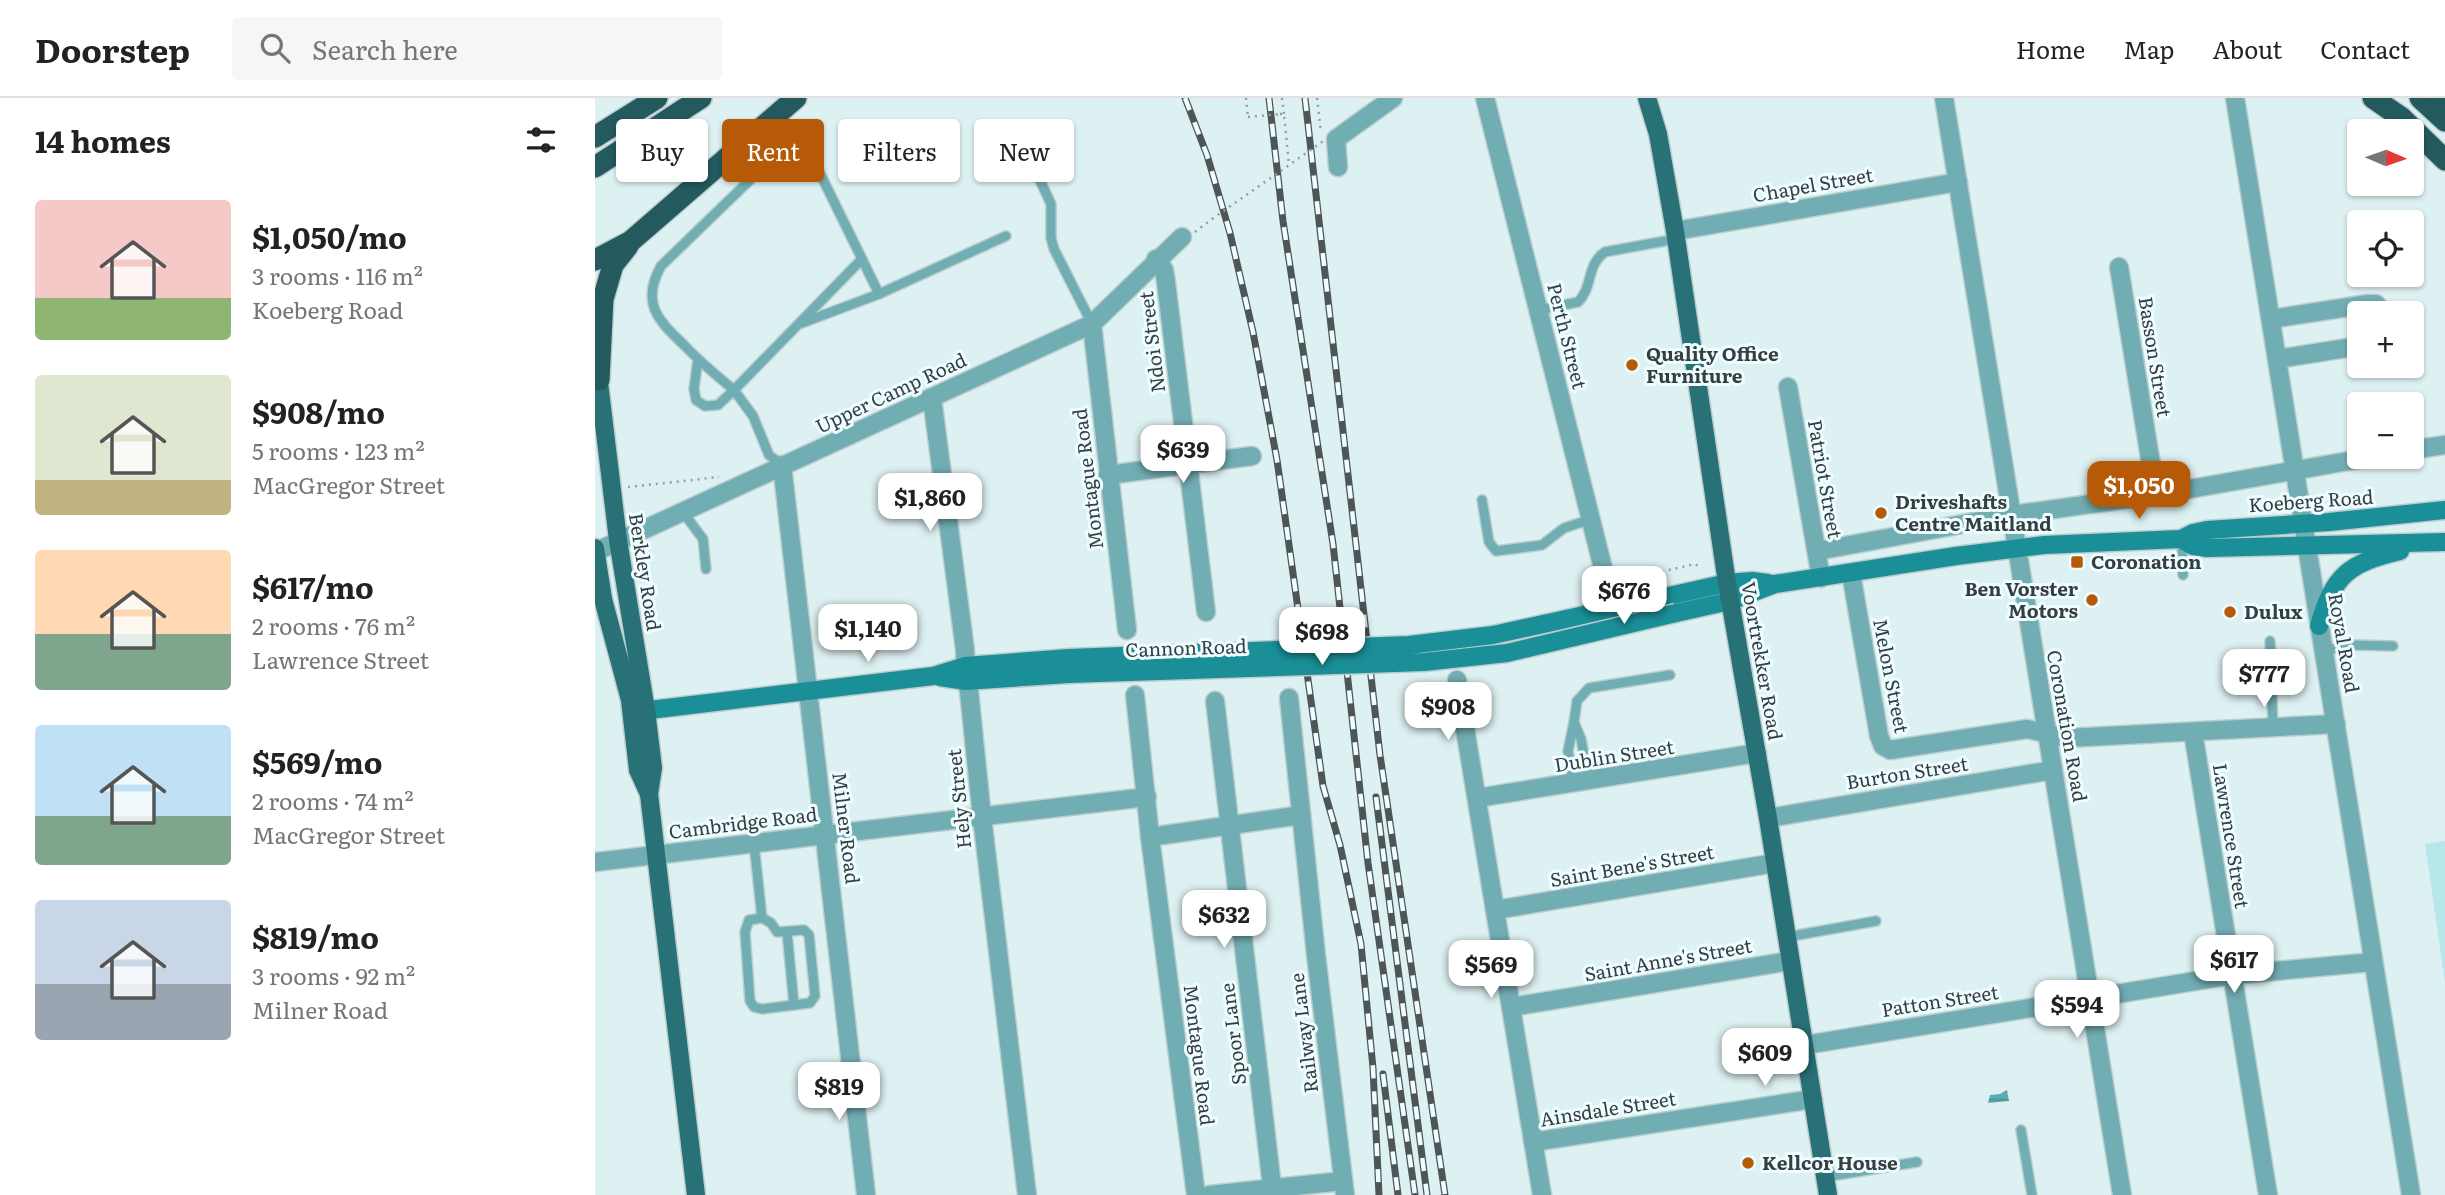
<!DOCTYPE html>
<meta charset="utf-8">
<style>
:root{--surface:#fff;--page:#f6f6f6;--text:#222;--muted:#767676;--line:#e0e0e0;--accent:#b75a07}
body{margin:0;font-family:Literata,serif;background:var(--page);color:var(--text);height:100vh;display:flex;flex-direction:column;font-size:26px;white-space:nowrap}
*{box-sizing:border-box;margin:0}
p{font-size:23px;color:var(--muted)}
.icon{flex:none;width:38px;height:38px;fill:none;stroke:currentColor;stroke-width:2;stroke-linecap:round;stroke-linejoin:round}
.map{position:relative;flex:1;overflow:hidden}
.side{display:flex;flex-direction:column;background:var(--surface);width:595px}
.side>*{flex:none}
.banner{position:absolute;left:21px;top:21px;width:665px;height:63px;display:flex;gap:14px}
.needle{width:46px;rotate:92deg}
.controls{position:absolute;left:1752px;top:21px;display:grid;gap:14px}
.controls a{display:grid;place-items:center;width:77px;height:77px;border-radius:7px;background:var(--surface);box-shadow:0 2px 5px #0004;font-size:35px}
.price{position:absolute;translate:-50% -60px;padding:0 16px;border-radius:14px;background:#fff;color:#222;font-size:23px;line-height:46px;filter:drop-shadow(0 2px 4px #0008)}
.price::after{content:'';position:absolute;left:50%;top:42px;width:21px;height:16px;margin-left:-10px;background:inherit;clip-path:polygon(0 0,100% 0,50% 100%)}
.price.selected{background:var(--accent);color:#fff}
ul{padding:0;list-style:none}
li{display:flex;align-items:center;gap:21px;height:175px;padding:0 35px}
li span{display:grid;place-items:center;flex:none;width:196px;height:140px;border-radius:7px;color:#555}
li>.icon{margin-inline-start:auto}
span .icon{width:84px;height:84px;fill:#fffc;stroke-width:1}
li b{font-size:30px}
h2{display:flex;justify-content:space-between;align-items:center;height:84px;padding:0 35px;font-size:30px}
.pill{padding:0 24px;border-radius:7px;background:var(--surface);box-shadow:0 2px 5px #0004;font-size:24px;line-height:63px}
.pill.selected{background:var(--accent);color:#fff}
header{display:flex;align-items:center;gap:42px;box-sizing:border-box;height:98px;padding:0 35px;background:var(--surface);border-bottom:2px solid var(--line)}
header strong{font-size:33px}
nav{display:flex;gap:38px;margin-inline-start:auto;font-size:24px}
.search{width:490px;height:63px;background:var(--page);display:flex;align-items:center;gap:18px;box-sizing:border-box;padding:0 24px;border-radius:7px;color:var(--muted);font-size:26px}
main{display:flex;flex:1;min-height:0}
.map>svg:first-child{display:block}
.green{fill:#b8e7eb}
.water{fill:url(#water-rules)}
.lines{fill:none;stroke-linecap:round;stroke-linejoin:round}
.lane-casing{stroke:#bdcdce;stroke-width:12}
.street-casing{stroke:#bdcdce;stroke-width:21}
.secondary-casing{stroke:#bdcdce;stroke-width:21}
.primary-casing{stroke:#bdcdce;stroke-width:21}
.highway-casing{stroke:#bdcdce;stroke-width:24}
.path{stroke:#92a0a1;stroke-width:2.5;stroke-dasharray:2 5;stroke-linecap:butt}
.lane{stroke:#71aeb3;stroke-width:9}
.street{stroke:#71aeb3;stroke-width:18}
.secondary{stroke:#1a8f97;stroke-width:18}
.primary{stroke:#277177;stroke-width:18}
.highway{stroke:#24595d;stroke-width:21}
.rail-casing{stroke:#4d5556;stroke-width:7}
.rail{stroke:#eefdff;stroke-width:4.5;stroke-dasharray:13;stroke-linecap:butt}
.secondary-bridge-casing{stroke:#bdcdce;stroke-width:21;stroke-linecap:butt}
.path-bridge{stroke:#92a0a1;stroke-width:2.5;stroke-dasharray:2 5;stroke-linecap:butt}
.secondary-bridge{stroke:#1a8f97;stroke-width:18}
.poi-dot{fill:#b75a07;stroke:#eefdff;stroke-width:2.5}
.labels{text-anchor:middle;stroke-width:6;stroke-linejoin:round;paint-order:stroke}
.street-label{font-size:19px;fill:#373e3f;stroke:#eefdff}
.poi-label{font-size:19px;font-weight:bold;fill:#373e3f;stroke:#eefdff;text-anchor:start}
</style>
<header>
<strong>Doorstep</strong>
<div class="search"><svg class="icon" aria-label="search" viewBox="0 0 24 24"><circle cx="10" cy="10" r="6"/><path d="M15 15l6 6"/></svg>Search here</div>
<nav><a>Home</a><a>Map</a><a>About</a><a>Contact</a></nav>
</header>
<main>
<section class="side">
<h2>14 homes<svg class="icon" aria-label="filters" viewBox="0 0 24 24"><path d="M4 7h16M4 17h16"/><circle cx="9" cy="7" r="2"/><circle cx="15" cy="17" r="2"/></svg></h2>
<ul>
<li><span style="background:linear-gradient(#f6c9c9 70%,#8fb573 0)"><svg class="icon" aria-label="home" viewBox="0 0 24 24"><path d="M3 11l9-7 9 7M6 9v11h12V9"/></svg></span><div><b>$1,050/mo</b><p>3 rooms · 116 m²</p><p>Koeberg Road</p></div></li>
<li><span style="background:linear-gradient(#dfe7d0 75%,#c2b280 0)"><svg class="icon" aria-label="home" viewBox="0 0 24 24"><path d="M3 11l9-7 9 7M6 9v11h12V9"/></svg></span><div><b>$908/mo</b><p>5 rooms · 123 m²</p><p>MacGregor Street</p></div></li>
<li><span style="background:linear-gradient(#ffd9b3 60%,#7fa58c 0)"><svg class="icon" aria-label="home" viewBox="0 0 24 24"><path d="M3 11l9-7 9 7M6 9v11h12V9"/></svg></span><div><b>$617/mo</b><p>2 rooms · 76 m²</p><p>Lawrence Street</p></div></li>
<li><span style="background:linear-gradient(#bfe0f5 65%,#7fa58c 0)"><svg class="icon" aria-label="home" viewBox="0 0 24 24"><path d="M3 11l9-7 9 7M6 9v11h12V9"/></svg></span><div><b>$569/mo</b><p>2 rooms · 74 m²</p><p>MacGregor Street</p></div></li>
<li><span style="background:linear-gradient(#c9d6e8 60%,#9aa5b1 0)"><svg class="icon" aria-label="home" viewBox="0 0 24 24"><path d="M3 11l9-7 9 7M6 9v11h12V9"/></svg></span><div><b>$819/mo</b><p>3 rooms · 92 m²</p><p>Milner Road</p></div></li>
</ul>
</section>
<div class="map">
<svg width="1850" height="1097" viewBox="0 0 1850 1097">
<defs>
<pattern id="water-rules" width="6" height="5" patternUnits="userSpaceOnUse" patternTransform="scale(1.75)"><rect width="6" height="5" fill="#5caeb5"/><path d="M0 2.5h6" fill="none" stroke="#4d8f95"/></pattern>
</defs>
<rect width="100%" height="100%" fill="#def1f2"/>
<!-- green -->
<polygon class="green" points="1850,743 1850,885 1830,746"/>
<!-- water -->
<polygon class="water" points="1412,992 1414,1003 1393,1005 1395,997 1405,996"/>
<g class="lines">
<defs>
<g id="lane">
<polyline points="436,63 456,106 456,140 459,151 497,226"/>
<polyline points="284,196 411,138"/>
<path d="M944,212L983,204C998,190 991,167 1010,154L1081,141"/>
<polyline points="207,225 284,196 267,161"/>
<path d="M103,261L99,291L101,302L110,308L123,307L139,292C122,278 105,264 90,248C64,223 45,206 66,168L187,51C199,47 205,46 215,55L267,161L139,292L158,318L174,357L187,367"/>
<polyline points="887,402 894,444 901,453 947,447 969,430 997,421"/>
<polyline points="87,413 108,441 111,471"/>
<polyline points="1587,443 1588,477"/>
<polyline points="1675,543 1678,630"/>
<polyline points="1728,553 1757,547 1798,548"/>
<polyline points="979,624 982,603 994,590 1075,577"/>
<polyline points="978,685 973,653 979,624 986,641 994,683"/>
<polyline points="159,746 167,820"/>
<polygon points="167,820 176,825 182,834 209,832 214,837 220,898 215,905 167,911 159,909 155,903 150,834 154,822"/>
<polyline points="192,834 199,907"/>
<polyline points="1192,839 1281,823"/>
<polyline points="1426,1032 1437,1097"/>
<polyline points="1230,1079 1322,1064"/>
</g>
<g id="street">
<polyline points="890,0 1012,486"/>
<polyline points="1349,0 1527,1097"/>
<polyline points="1640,0 1816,1097"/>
<polyline points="743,69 741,41 798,0"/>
<polyline points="1080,133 1363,84"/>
<polyline points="561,161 569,172 571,184 611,514"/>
<polyline points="1524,169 1561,397"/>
<polyline points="1676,221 1773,206 1781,206 1789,215"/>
<polyline points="497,226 532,532"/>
<polyline points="1682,261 1764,248"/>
<polyline points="1193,289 1226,480"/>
<polyline points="337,300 370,552 371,583 374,593 387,719 432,1097"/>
<polyline points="1816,352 1850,347"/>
<polyline points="187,367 271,1097"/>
<polyline points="513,377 657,358"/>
<polyline points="1222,453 1417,417 1561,397 1776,359"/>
<polyline points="0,454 497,226 587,139"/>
<polyline points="1256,475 1284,638 1288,648 1295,652 1432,631 1472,640 1741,626"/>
<polyline points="862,582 947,1097"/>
<polyline points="540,597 555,739 601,1097"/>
<polyline points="694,600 721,857 750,1097"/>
<polyline points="620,603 678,1097"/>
<polyline points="1598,634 1673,1097"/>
<polyline points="882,700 1162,655"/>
<polyline points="1173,720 1458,672"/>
<polyline points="555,739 706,717"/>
<polyline points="0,764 552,699"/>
<polyline points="900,812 1180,765"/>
<polyline points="916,909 1195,863"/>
<polyline points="1210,947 1637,877 1778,864"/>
<polyline points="938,1044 1218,1001"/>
<polyline points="614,1097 748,1083"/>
</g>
<g id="secondary">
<polyline points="1586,441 1598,448 1612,450 1850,444"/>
<polyline points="1081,515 1135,503 1180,486 1361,458 1449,447 1586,441 1598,435 1612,432 1734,424 1850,412"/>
<polyline points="971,521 1132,485 1157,483 1173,485"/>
<path d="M1724,528C1738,477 1754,465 1805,453"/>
<polyline points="345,579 371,583 474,576"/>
<polyline points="38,614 338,578 370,568 474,560"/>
</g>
<g id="primary">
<polyline points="1052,0 1063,36 1080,133 1132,485 1173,720 1233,1097"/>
<polyline points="2,268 23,442 51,612 58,670 54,696 101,1097"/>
<polyline points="0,450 8,501 35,602 43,672 54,696"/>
</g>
<g id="highway">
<polyline points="1778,0 1807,20 1850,62"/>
<polyline points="1825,0 1850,23"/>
<polyline points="1847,0 1850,2"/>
<polyline points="0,39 62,0"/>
<polyline points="0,69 106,0"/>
<polyline points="0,162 36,143 201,0"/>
<polyline points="4,282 8,201 18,167 33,148"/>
</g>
</defs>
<!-- lane casing -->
<use href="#lane" class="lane-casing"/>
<!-- street casing -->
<use href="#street" class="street-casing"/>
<!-- secondary casing -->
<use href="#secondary" class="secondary-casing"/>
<!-- primary casing -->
<use href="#primary" class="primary-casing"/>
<!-- highway casing -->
<use href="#highway" class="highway-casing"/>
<!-- path -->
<g class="path">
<polyline points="651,0 653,19"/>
<polyline points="687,0 689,16"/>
<polyline points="722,0 726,34"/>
<polyline points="685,16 689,16 694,67"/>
<polyline points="600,134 617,121"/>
<polyline points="33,389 124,379"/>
<polyline points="1026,483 1100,466 1104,469"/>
</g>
<!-- lane -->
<use href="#lane" class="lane"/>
<!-- street -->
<use href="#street" class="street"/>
<!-- secondary -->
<use href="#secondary" class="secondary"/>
<!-- primary -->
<use href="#primary" class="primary"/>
<!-- highway -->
<use href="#highway" class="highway"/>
<defs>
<g id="rail">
<polyline points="590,0 612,57 635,135 658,234 682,362 728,688 745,747 766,846 778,970 784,1097"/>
<polyline points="674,0 688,123 738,446 773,765 820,1097"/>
<polyline points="710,0 785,657 850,1097"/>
<polyline points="781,699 832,1097"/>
<polyline points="788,976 803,1097"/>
</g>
</defs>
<!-- rail casing -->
<use href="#rail" class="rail-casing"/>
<!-- rail -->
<use href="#rail" class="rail"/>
<defs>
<g id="secondary-bridge">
<polyline points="474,560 814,547 898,537 971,521"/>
<polyline points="474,576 829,564 912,555 1081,515"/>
</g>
</defs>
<!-- secondary-bridge casing -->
<use href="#secondary-bridge" class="secondary-bridge-casing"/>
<!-- path-bridge -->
<g class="path-bridge">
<polyline points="653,19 685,16"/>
<polyline points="617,121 727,44 731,44"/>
</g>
<!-- secondary-bridge -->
<use href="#secondary-bridge" class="secondary-bridge"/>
</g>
<!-- markers -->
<g class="poi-dot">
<circle cx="1037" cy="267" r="7"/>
<circle cx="1286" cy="415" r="7"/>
<rect x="1475" y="457" width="14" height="14" rx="3.5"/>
<circle cx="1497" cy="502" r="7"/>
<circle cx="1635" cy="514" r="7"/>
<circle cx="1153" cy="1065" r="7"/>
</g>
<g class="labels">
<!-- street labels -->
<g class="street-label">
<text transform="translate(1218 87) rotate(-10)" y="7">Chapel Street</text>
<text transform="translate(972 238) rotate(76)" y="7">Perth Street</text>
<text transform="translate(557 244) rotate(-97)" y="7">Ndoi Street</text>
<text transform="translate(1560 259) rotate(81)" y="7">Basson Street</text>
<text transform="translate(296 295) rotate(-25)" y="7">Upper Camp Road</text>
<text transform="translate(493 381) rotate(-97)" y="7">Montague Road</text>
<text transform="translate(1230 381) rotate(80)" y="7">Patriot Street</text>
<text transform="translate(1716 403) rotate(-4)" y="7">Koeberg Road</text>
<text transform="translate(50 474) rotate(81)" y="7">Berkley Road</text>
<text transform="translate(1749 545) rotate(80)" y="7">Royal Road</text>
<text transform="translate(591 550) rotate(-2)" y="7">Cannon Road</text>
<text transform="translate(1167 563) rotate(80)" y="7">Voortrekker Road</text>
<text transform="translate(1296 578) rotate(79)" y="7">Melon Street</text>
<text transform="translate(1472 628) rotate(80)" y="7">Coronation Road</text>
<text transform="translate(1019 658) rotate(-9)" y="7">Dublin Street</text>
<text transform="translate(1312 675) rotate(-9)" y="7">Burton Street</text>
<text transform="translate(364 701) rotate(-96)" y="7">Hely Street</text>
<text transform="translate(148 725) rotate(-7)" y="7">Cambridge Road</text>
<text transform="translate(251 730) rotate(83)" y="7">Milner Road</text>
<text transform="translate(1636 738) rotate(81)" y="7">Lawrence Street</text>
<text transform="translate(1037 768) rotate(-10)" y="7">Saint Bene's Street</text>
<text transform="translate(1073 862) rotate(-10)" y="7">Saint Anne's Street</text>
<text transform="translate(1345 903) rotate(-9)" y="7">Patton Street</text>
<text transform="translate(709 935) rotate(-97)" y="7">Railway Lane</text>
<text transform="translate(638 936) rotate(-97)" y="7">Spoor Lane</text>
<text transform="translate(604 957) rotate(83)" y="7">Montague Road</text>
<text transform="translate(1013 1011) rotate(-9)" y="7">Ainsdale Street</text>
</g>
<!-- poi labels -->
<g class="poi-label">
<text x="1051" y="263">Quality Office<tspan x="1051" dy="22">Furniture</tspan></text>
<text x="1300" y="411">Driveshafts<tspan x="1300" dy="22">Centre Maitland</tspan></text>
<text x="1496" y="471">Coronation</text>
<text x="1483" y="498" text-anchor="end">Ben Vorster<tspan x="1483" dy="22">Motors</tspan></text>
<text x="1649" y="521">Dulux</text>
<text x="1167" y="1072">Kellcor House</text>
</g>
</g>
</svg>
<div class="controls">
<a><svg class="needle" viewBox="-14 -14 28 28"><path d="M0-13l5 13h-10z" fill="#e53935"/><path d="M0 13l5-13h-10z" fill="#767676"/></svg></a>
<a><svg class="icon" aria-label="locate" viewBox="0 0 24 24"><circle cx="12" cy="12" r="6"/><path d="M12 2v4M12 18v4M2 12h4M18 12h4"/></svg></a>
<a>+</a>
<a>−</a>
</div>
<b class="price" style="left:588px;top:387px">$639</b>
<b class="price selected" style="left:1544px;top:423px">$1,050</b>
<b class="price" style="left:335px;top:435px">$1,860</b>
<b class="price" style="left:1029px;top:528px">$676</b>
<b class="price" style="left:273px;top:566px">$1,140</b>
<b class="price" style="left:727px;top:569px">$698</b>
<b class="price" style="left:1669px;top:611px">$777</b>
<b class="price" style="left:853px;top:644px">$908</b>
<b class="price" style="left:629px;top:852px">$632</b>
<b class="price" style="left:1639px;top:897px">$617</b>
<b class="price" style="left:896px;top:902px">$569</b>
<b class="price" style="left:1482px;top:942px">$594</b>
<b class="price" style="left:1170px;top:990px">$609</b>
<b class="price" style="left:244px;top:1024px">$819</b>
<div class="banner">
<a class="pill">Buy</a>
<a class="pill selected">Rent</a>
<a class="pill">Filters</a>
<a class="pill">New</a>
</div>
</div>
</main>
